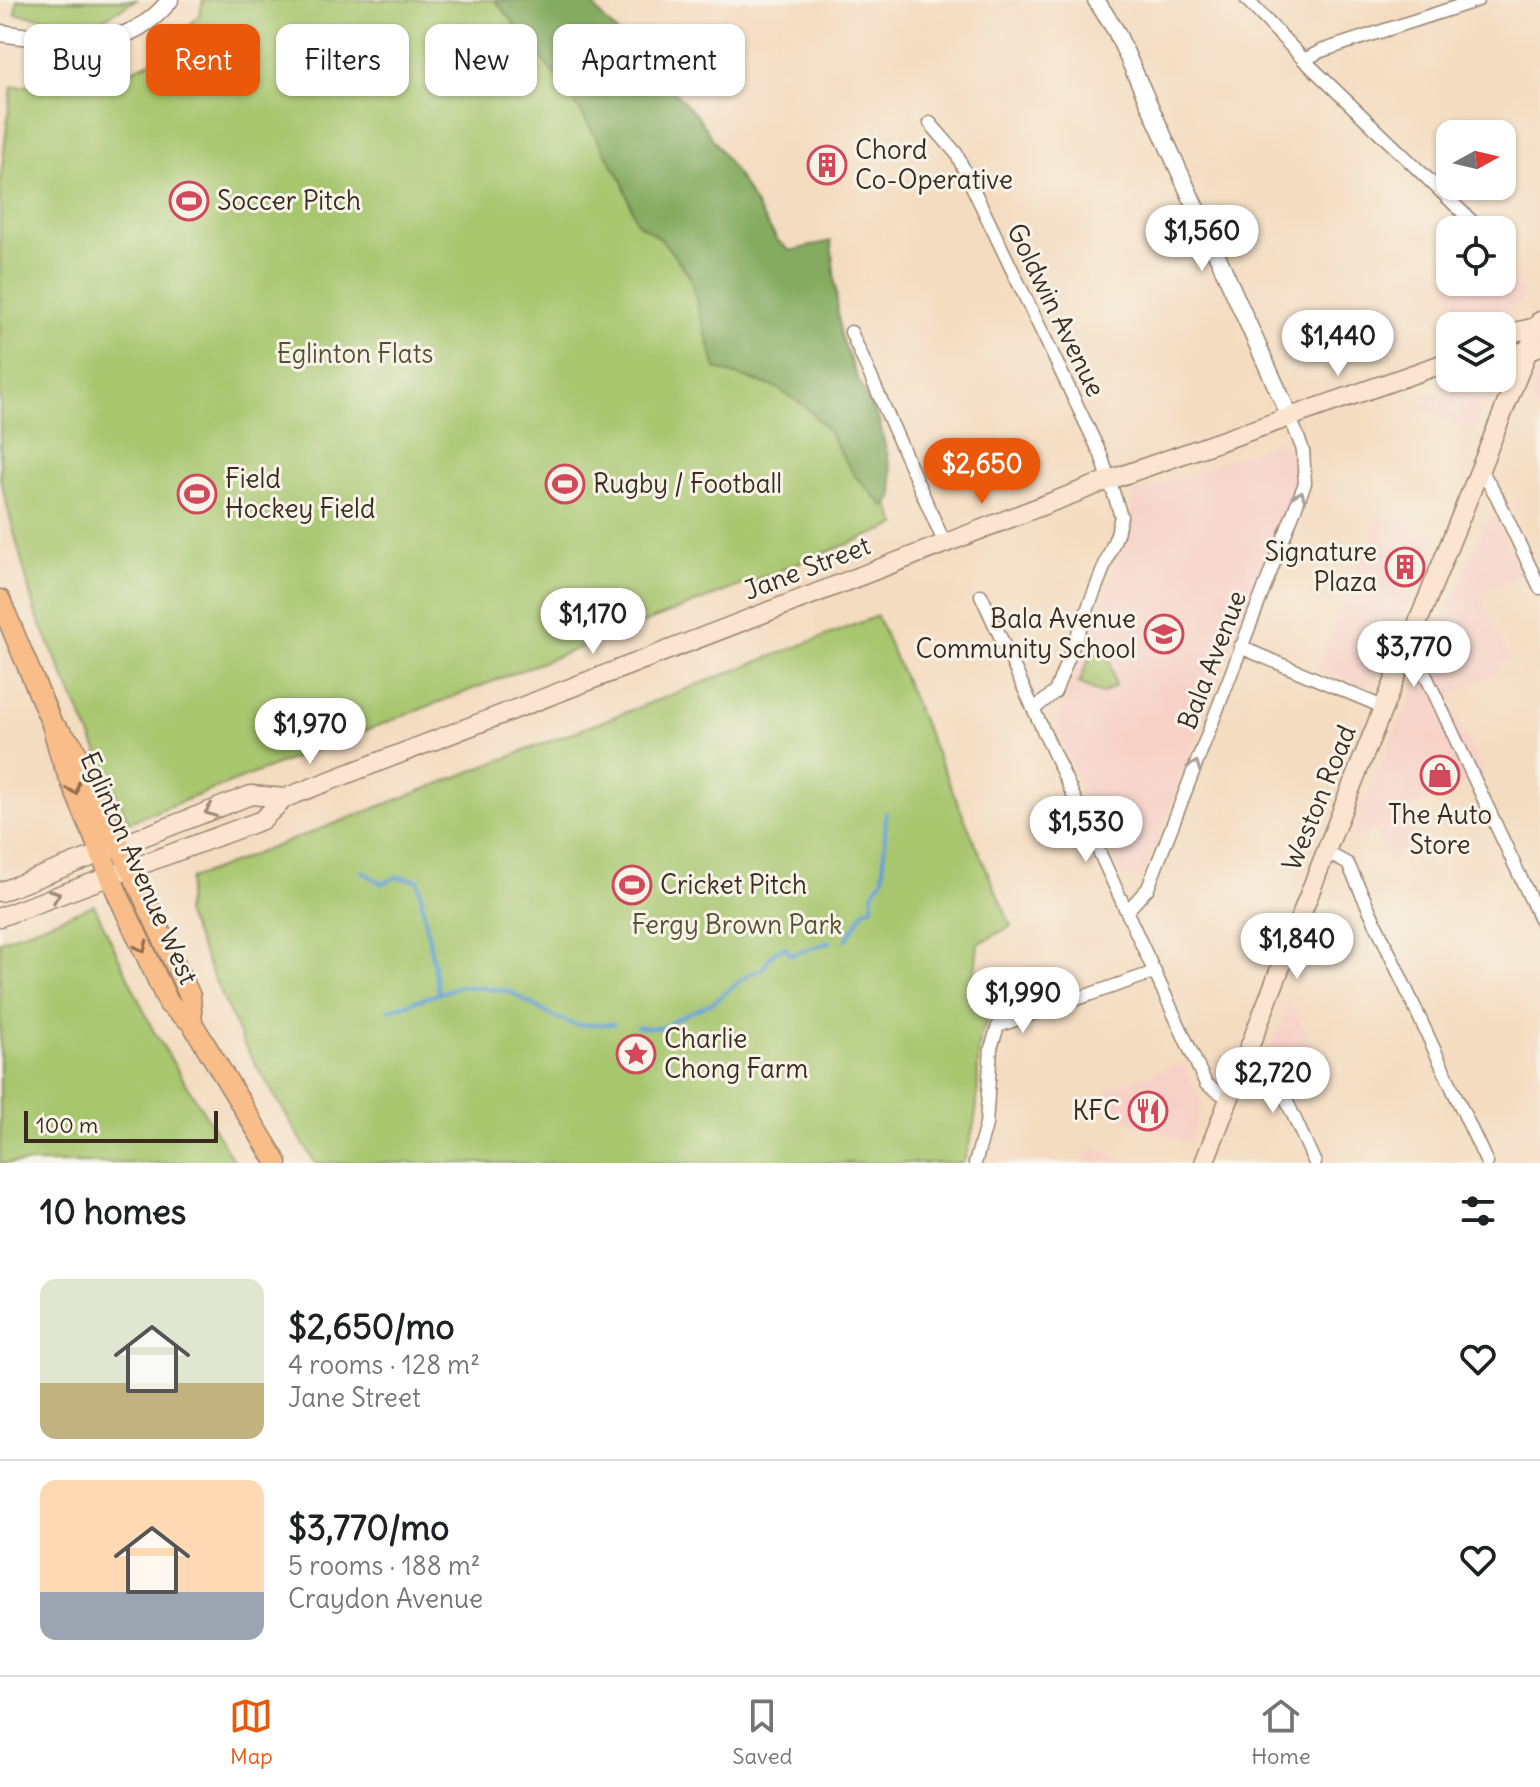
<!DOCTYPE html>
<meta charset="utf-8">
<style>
:root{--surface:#fff;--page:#f6f6f6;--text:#202124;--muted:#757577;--line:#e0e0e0;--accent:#ea580c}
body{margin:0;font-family:Delius,sans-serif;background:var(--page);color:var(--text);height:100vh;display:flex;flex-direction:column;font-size:30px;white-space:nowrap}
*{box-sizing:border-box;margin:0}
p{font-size:26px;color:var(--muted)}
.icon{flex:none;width:44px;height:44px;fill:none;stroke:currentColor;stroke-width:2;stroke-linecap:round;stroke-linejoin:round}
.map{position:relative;height:1163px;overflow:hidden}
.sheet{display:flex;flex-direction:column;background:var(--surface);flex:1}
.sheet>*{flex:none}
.banner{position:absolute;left:24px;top:24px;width:800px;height:72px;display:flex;gap:16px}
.needle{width:52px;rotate:82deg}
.fabs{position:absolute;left:1436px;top:120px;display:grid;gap:16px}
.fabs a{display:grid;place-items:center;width:80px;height:80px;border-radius:16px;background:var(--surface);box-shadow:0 2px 6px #0004;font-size:40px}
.scale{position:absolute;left:24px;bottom:20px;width:194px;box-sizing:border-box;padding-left:8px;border:4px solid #3b2a1e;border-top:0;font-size:22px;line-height:28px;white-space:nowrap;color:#3b2a1e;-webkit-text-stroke:6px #f7f3e8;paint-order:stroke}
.price{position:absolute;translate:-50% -68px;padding:0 18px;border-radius:28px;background:#fff;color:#222;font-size:26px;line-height:52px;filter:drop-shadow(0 2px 4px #0008)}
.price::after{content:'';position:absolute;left:50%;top:48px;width:24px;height:18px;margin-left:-12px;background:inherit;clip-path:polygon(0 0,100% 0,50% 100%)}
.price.on{background:var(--accent);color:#fff}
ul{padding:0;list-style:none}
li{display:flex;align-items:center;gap:24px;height:200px;padding:0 40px}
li+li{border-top:2px solid var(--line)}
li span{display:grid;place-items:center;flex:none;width:224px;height:160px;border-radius:16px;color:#555}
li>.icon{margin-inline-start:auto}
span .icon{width:96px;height:96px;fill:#fffc;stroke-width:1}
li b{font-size:34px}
h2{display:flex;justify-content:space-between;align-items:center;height:96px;padding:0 40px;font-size:34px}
.pill{padding:0 28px;border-radius:16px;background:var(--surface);box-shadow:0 2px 6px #0004;font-size:28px;line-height:72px}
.pill.on{background:var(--accent);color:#fff}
.dock{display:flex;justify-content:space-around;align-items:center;height:112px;border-top:2px solid var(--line);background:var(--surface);font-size:22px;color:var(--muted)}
.dock a{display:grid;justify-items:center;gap:4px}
.dock .on{color:var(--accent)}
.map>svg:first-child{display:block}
.built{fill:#f7d1c8}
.green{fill:#a7c66e;stroke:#717846;stroke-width:2}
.forest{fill:#85ab61;stroke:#606a40;stroke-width:2}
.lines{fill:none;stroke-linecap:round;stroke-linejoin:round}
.stream{stroke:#62a1d4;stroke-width:4}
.minor-casing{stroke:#98836f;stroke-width:15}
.tertiary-casing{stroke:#98836f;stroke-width:19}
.secondary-casing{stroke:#98836f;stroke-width:21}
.primary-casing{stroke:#98836f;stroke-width:23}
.minor{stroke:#fff;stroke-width:12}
.tertiary{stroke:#fff;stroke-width:16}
.secondary{stroke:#fce5d0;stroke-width:18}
.primary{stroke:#f8bd89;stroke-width:20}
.oneway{stroke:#a79f9a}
.oneway2{stroke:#906c4e}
.oneway3{stroke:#9c8877}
.labels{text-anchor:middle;stroke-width:6;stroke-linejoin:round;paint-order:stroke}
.poi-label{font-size:26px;fill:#3b2a1e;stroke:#f7f3e8;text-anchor:start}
.street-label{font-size:26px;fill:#3b2a1e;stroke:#f7f3e8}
.park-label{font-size:26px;fill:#565132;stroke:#f7f3e8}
</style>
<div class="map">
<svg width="1540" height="1163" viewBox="0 0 1540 1163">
<rect width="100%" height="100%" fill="#f7f3e8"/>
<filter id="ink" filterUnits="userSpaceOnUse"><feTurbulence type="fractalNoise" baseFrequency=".0125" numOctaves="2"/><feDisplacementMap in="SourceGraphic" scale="16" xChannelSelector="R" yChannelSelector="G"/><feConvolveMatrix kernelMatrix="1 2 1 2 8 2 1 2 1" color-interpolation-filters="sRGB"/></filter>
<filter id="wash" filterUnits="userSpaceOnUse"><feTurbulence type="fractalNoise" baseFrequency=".006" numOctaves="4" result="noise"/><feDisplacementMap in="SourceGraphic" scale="32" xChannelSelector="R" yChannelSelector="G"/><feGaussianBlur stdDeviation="1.8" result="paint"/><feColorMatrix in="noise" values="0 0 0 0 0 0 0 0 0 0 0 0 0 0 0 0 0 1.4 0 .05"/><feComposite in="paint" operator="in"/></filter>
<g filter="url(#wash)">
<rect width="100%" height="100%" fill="#f4dcc0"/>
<!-- built -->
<g class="built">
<polygon points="1502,270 1521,289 1521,301 1499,323 1490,326 1465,326 1444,278 1450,276 1450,282 1502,282"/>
<polygon points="1539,362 1540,362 1540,415 1531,397"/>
<polygon points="1477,380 1490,392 1474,432 1420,410 1426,397"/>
<polygon points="1281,441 1290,451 1295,472 1293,489 1146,869 1134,878 1125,879 1056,734 1056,724 1131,530 1132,500 1137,492"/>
<polygon points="1380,514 1435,535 1374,683 1363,686 1317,668"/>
<polygon points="1491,517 1495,517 1522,576 1479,595 1509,659 1497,665 1500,671 1446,697 1484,774 1404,813 1420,847 1391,861 1375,830 1348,842 1485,524"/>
<polygon points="1289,999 1324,1070 1292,1086 1273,1043"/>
<polygon points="1183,1062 1202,1103 1190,1144 1100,1109 1109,1088"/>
<polygon points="1091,1147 1130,1163 1085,1163"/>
</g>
<!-- green -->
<g class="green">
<polygon points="17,0 136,0 92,25 15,14"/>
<polygon points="203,0 586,0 774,234 897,525 129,822 35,612 0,478 0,183 12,87 108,81 161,57 200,14"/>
<path d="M877,616L1011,926L978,944L974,980L988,1020C973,1043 980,1073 977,1101C976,1122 970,1143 963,1163H315L243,1043L185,913L190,879Z"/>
<polygon points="1092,652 1109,655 1115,686 1102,694 1079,683"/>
<polygon points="94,905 153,1030 235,1163 0,1163 0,941"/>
</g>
<!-- forest -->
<polygon class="forest" points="495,0 590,0 602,17 698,117 741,181 776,239 790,251 831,241 840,334 857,378 879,421 891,470 894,497 885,507 854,475 828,431 806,407 775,387 716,369 689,275 661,239 637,223 621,179 570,94"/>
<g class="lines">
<!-- stream -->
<g class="stream">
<polyline points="362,871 382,884 397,877 418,880 439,994"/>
<polyline points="846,940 865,910 872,907 873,893 883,878 886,813"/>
<polyline points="389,1010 461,986 509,991 550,1015 575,1025 613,1024"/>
<polyline points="637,1027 663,1028 676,1019 714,1002 749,974 762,969 775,951 785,947 791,955 830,942"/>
</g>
</g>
</g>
<g filter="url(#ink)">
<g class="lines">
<defs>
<g id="minor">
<polyline points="1247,0 1304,60 1481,230"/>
<polyline points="1304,60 1321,51 1478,0"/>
<polyline points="930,123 956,153 1101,455 1121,516 1117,534 1055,692 1034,709"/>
<polyline points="1502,237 1506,237"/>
<polyline points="851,332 944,542"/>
<polyline points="1481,470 1497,497 1540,588"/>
<polyline points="981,595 1206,1084 1228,1098"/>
<polyline points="1240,647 1383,707"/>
<polyline points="1405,654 1426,676 1540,919"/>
<polyline points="1326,852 1348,864 1487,1163"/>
<polyline points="1127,911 1148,888 1305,483 1303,450 1290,417"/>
<polyline points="1246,1052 1263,1060 1274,1073 1315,1163"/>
<polyline points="975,1163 986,1125 991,1048 998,1026 1155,972"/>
</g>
<g id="tertiary">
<polyline points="1096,0 1116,31 1290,417"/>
<path d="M0,33C63,41 124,58 170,0"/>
</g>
<g id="secondary">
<polyline points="1502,335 1540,326"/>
<polyline points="1502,358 1538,347"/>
<polyline points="0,892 251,795 285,798"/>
<polyline points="0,917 262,820 285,798 1109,480 1442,364 1450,356"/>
<polyline points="1204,1163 1352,785 1540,321"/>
</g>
<g id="primary">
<polyline points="0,600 52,724 61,757 119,897 169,1004 192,1023 277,1163"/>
<polyline points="55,727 73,746 190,996 192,1023"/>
</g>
</defs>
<!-- minor casing -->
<use href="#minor" class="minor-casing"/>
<!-- tertiary casing -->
<use href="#tertiary" class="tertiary-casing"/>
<!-- secondary casing -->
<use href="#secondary" class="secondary-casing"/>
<!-- primary casing -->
<use href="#primary" class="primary-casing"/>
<!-- minor -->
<use href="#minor" class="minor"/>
<!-- tertiary -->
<use href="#tertiary" class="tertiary"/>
<!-- secondary -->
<use href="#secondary" class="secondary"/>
<!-- primary -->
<use href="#primary" class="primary"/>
</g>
<!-- one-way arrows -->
<defs><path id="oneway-chevron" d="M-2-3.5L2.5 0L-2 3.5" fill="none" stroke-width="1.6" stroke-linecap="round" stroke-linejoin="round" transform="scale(2)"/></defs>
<g class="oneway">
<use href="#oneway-chevron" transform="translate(1300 496) rotate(-68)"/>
<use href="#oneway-chevron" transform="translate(1195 766) rotate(-69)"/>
</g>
<g class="oneway2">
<use href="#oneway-chevron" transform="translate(74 789) rotate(66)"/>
<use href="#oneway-chevron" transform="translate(142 947) rotate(65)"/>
</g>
<g class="oneway3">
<use href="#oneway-chevron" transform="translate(210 811) rotate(160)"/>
<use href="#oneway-chevron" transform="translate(55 895) rotate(-21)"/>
</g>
</g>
<!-- icons -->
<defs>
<symbol id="building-ring" viewBox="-11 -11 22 22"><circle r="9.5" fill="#f7f3e8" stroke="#d1495b" stroke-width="1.5"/><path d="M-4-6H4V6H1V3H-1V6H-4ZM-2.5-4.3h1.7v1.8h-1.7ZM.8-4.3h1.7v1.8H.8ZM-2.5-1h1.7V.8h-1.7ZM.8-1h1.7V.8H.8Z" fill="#d1495b"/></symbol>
<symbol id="stadium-ring" viewBox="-11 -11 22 22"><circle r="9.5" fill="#f7f3e8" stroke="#d1495b" stroke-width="1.5"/><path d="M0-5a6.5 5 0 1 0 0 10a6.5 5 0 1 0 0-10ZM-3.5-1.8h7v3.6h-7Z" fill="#d1495b"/></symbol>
<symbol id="school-ring" viewBox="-11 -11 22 22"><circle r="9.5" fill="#f7f3e8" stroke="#d1495b" stroke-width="1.5"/><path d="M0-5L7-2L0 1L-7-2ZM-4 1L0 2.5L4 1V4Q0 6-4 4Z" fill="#d1495b"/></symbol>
<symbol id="shop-ring" viewBox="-11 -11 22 22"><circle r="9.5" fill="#f7f3e8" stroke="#d1495b" stroke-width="1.5"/><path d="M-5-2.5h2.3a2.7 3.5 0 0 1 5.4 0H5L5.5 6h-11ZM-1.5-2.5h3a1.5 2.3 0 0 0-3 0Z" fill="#d1495b"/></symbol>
<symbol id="sight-ring" viewBox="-11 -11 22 22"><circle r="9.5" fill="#f7f3e8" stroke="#d1495b" stroke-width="1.5"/><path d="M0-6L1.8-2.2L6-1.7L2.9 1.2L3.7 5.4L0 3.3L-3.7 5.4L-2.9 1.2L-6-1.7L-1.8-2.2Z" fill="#d1495b"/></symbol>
<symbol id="restaurant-ring" viewBox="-11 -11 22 22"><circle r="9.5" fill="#f7f3e8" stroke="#d1495b" stroke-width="1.5"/><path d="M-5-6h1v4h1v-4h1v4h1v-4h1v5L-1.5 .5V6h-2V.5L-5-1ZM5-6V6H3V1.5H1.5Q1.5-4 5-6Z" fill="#d1495b"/></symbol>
</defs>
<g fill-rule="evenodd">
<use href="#building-ring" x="805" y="143" width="44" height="44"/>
<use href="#stadium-ring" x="167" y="179" width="44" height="44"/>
<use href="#stadium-ring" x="543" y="462" width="44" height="44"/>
<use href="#stadium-ring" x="175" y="472" width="44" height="44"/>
<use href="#building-ring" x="1383" y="545" width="44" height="44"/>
<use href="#school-ring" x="1142" y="612" width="44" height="44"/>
<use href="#shop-ring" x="1418" y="753" width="44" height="44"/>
<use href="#stadium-ring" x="610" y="863" width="44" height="44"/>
<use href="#sight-ring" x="614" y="1032" width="44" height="44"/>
<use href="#restaurant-ring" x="1126" y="1089" width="44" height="44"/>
</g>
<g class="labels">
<!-- poi labels -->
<g class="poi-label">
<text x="855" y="159">Chord<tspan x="855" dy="30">Co-Operative</tspan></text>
<text x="217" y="210">Soccer Pitch</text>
<text x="225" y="488">Field<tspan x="225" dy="30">Hockey Field</tspan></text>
<text x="593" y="493">Rugby / Football</text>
<text x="1377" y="561" text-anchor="end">Signature<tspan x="1377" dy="30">Plaza</tspan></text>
<text x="1136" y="628" text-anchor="end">Bala Avenue<tspan x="1136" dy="30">Community School</tspan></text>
<text x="1440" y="824" text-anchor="middle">The Auto<tspan x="1440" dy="30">Store</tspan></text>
<text x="660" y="894">Cricket Pitch</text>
<text x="664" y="1048">Charlie<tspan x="664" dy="30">Chong Farm</tspan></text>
<text x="1120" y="1120" text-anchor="end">KFC</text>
</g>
<!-- street labels -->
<g class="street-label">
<text transform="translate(1056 310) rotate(64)" y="9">Goldwin Avenue</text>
<text transform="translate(807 568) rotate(-21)" y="9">Jane Street</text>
<text transform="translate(1212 660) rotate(-69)" y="9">Bala Avenue</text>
<text transform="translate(1319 798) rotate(-68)" y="9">Weston Road</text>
<text transform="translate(139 868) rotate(66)" y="9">Eglinton Avenue West</text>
</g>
<!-- park labels -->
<g class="park-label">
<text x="355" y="363">Eglinton Flats</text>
<text x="737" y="934">Fergy Brown Park</text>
</g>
</g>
</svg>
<div class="fabs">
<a><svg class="needle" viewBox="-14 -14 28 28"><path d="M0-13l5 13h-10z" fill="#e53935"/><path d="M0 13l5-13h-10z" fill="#757577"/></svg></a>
<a><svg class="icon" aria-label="locate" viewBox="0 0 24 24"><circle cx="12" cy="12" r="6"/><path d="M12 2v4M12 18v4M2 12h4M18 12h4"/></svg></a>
<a><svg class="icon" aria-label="layers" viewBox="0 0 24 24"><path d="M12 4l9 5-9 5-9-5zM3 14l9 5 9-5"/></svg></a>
</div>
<div class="scale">100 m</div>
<b class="price" style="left:1202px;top:273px">$1,560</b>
<b class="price" style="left:1338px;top:378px">$1,440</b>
<b class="price on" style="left:982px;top:506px">$2,650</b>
<b class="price" style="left:593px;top:656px">$1,170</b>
<b class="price" style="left:1414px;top:689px">$3,770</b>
<b class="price" style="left:310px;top:766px">$1,970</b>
<b class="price" style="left:1086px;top:864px">$1,530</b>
<b class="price" style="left:1297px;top:981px">$1,840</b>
<b class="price" style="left:1023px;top:1035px">$1,990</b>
<b class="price" style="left:1273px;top:1115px">$2,720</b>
<div class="banner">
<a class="pill">Buy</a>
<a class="pill on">Rent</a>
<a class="pill">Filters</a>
<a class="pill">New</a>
<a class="pill">Apartment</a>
</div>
</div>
<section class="sheet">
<h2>10 homes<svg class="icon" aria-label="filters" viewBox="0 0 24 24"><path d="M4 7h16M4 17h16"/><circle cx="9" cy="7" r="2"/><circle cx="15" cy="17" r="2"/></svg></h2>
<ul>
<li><span style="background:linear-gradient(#dfe7d0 65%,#c2b280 0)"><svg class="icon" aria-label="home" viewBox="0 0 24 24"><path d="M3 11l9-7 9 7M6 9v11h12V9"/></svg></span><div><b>$2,650/mo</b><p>4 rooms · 128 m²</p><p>Jane Street</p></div><svg class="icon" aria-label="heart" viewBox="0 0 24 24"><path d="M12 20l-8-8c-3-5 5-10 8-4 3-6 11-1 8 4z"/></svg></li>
<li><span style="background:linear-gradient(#ffd9b3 70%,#9aa5b1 0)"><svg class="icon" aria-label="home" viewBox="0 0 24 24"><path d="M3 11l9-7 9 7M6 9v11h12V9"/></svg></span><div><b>$3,770/mo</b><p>5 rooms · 188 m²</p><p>Craydon Avenue</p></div><svg class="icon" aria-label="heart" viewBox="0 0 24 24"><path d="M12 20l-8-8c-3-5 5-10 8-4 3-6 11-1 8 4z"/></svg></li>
</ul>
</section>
<nav class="dock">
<a class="on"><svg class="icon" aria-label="map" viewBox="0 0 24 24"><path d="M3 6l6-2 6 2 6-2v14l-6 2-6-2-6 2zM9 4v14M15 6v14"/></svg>Map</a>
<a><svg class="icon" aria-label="saved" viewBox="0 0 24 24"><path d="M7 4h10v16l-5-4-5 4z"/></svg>Saved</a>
<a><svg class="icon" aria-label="home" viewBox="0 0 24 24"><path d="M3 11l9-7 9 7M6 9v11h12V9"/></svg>Home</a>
</nav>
